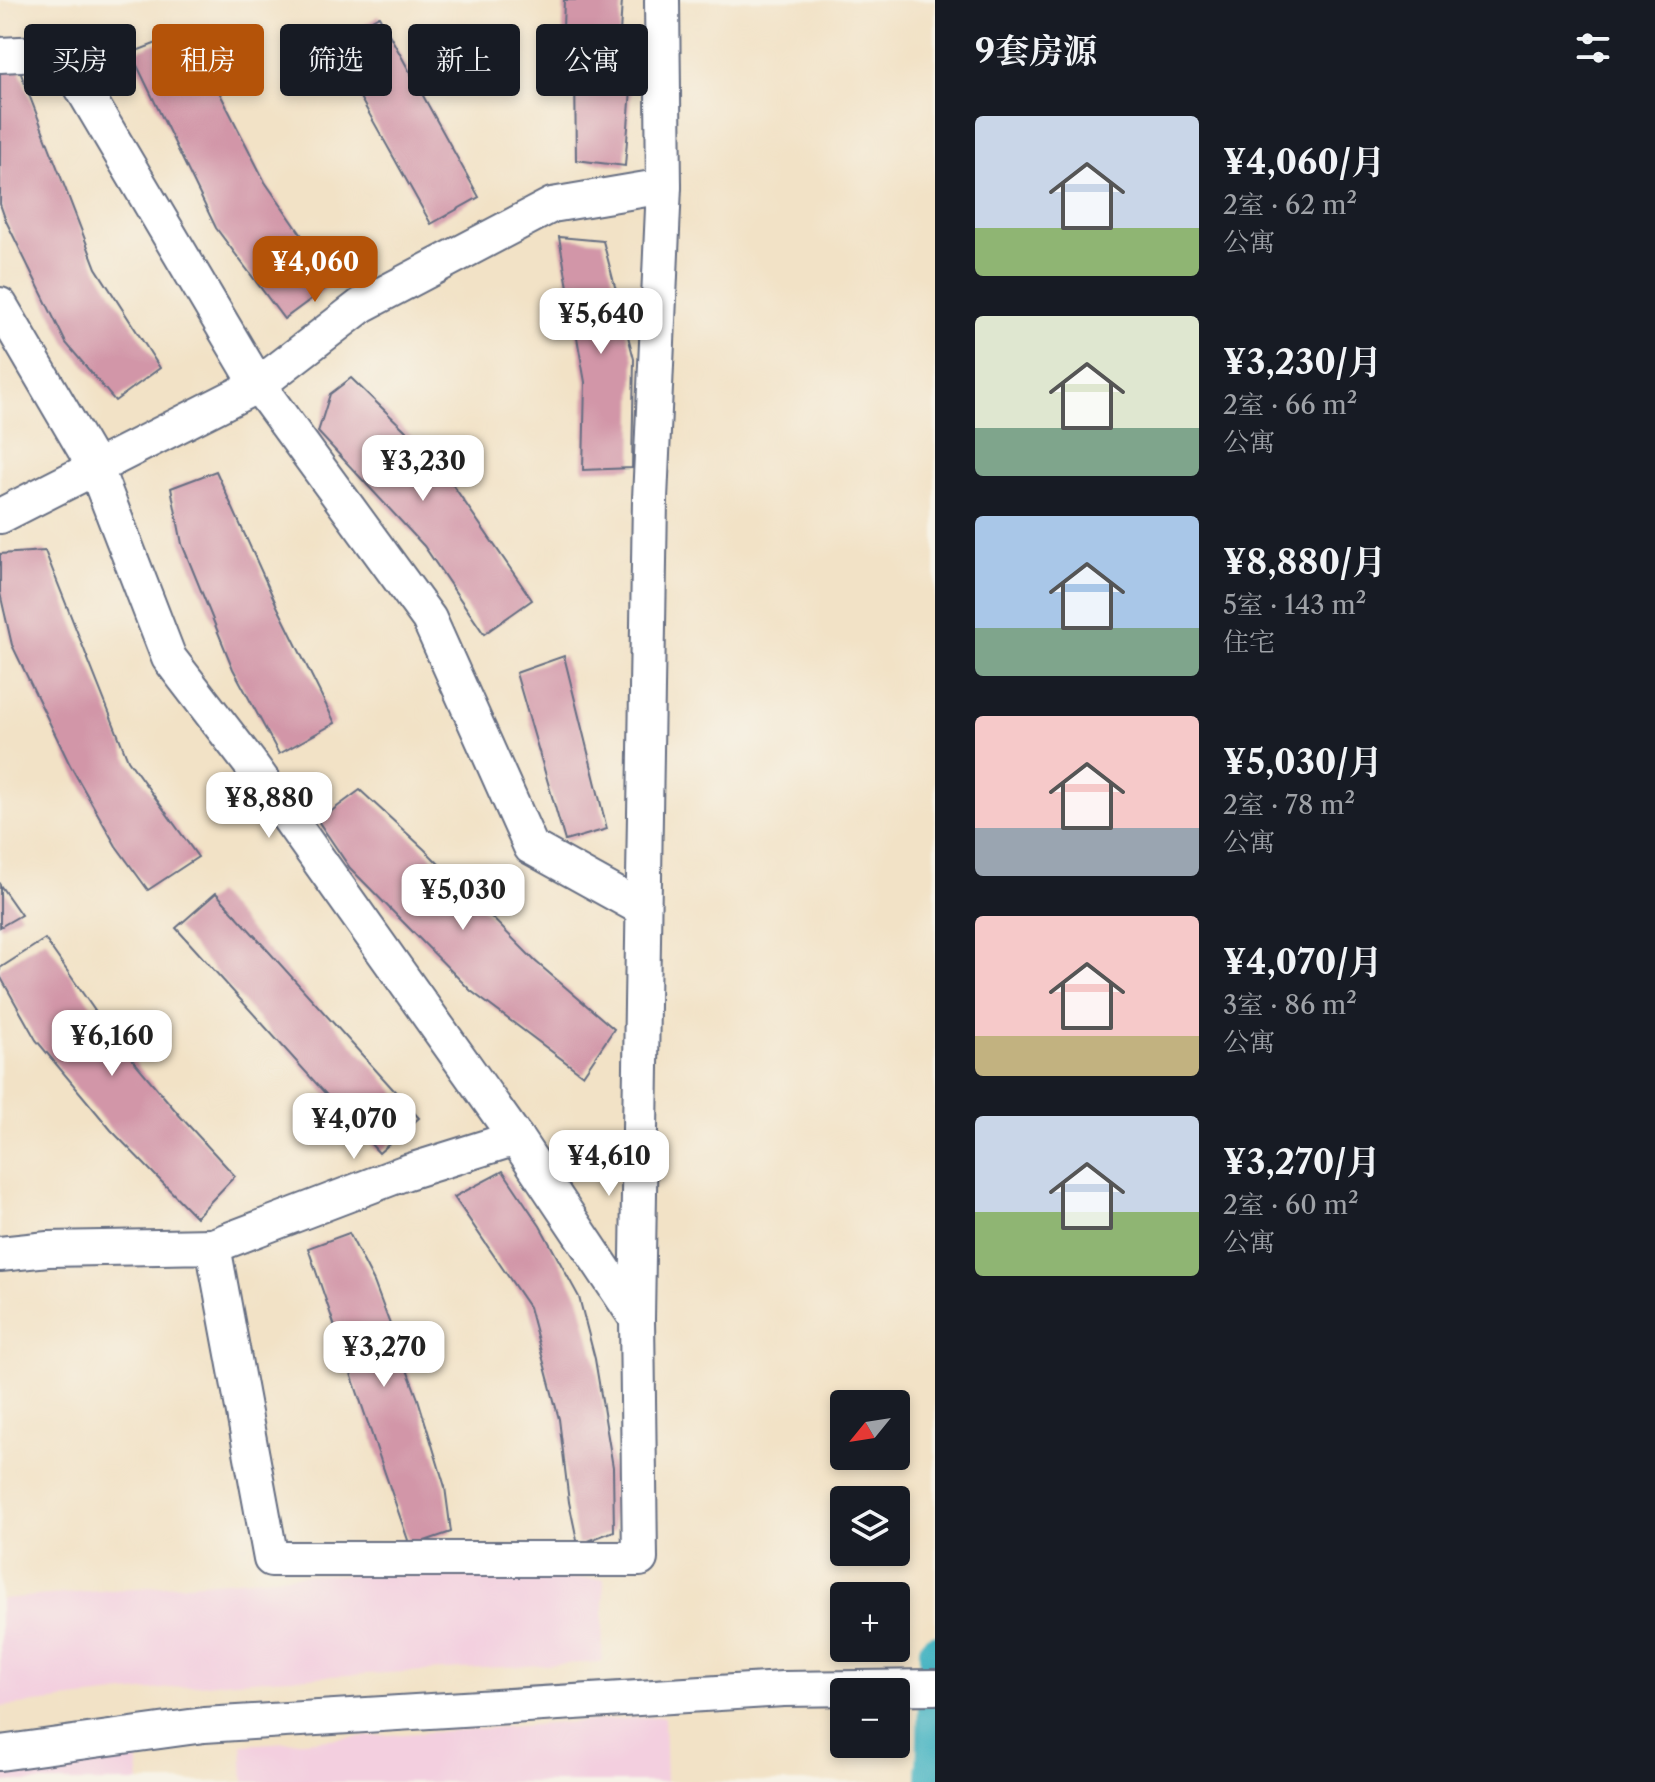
<!DOCTYPE html>
<html lang="zh">
<meta charset="utf-8">
<style>
:root{--surface:#171b24;--page:#242831;--text:#f1f3f6;--muted:#9ea1a6;--accent:#b45309}
body{margin:0;font-family:"Libre Caslon Text","Noto Serif SC",serif;background:var(--page);color:var(--text);height:100vh;display:flex;flex-direction:column;font-size:30px;white-space:nowrap}
*{box-sizing:border-box;margin:0}
p{font-size:26px;color:var(--muted)}
.icon{flex:none;width:44px;height:44px;fill:none;stroke:currentColor;stroke-width:2;stroke-linecap:round;stroke-linejoin:round}
.map{position:relative;flex:1;overflow:hidden}
.side{display:flex;flex-direction:column;background:var(--surface);width:720px}
.side>*{flex:none}
.top-card{position:absolute;left:24px;top:24px;width:760px;height:72px;display:flex;gap:16px}
.needle{width:52px;rotate:240deg}
.tools{position:absolute;left:830px;top:1390px;display:grid;gap:16px}
.tools a{display:grid;place-items:center;width:80px;height:80px;border-radius:8px;background:var(--surface);box-shadow:0 4px 12px #0003;font-size:40px}
.price{position:absolute;translate:-50% -68px;padding:0 18px;border-radius:16px;background:#fff;color:#222;font-size:26px;line-height:52px;filter:drop-shadow(0 2px 4px #0008)}
.price::after{content:'';position:absolute;left:50%;top:48px;width:24px;height:18px;margin-left:-12px;background:inherit;clip-path:polygon(0 0,100% 0,50% 100%)}
.price.selected{background:var(--accent);color:#fff}
ul{padding:0;list-style:none}
li{display:flex;align-items:center;gap:24px;height:200px;padding:0 40px}
li span{display:grid;place-items:center;flex:none;width:224px;height:160px;border-radius:8px;color:#555}
li>.icon{margin-inline-start:auto}
span .icon{width:96px;height:96px;fill:#fffc;stroke-width:1}
li b{font-size:34px}
h2{display:flex;justify-content:space-between;align-items:center;height:96px;padding:0 40px;font-size:34px}
.tag{padding:0 28px;border-radius:8px;background:var(--surface);box-shadow:0 4px 12px #0003;font-size:28px;line-height:72px}
.tag.selected{background:var(--accent);color:#fff}
main{display:flex;flex:1;min-height:0}
.map>svg:first-child{display:block}
.built{fill:#f3cfdf}
.lines{fill:none;stroke-linecap:round;stroke-linejoin:round}
.canal{stroke:#48b5c3;stroke-width:32}
.building{fill:#d296a8}
.minor-casing{stroke:#666e82;stroke-width:38}
.minor{stroke:#fff;stroke-width:34}
</style>
<main>
<div class="map">
<svg width="935" height="1782" viewBox="0 0 935 1782">
<rect width="100%" height="100%" fill="#f7f3e8"/>
<filter id="ink" filterUnits="userSpaceOnUse"><feTurbulence type="fractalNoise" baseFrequency=".0125" numOctaves="2"/><feDisplacementMap in="SourceGraphic" scale="16" xChannelSelector="R" yChannelSelector="G"/><feConvolveMatrix kernelMatrix="1 2 1 2 8 2 1 2 1" color-interpolation-filters="sRGB"/></filter>
<filter id="wash" filterUnits="userSpaceOnUse"><feTurbulence type="fractalNoise" baseFrequency=".006" numOctaves="4" result="noise"/><feDisplacementMap in="SourceGraphic" scale="32" xChannelSelector="R" yChannelSelector="G"/><feGaussianBlur stdDeviation="1.8" result="paint"/><feColorMatrix in="noise" values="0 0 0 0 0 0 0 0 0 0 0 0 0 0 0 0 0 1.4 0 .05"/><feComposite in="paint" operator="in"/></filter>
<g filter="url(#wash)">
<rect width="100%" height="100%" fill="#f2e2c6"/>
<!-- built -->
<g class="built">
<polygon points="311,1574 604,1579 602,1662 233,1681 0,1707 0,1599"/>
<polygon points="664,1716 666,1782 244,1782 242,1745"/>
<polygon points="137,1757 140,1782 0,1782 0,1773"/>
</g>
<g class="lines">
<!-- canal -->
<polyline class="canal" points="932,1782 935,1650"/>
</g>
<g id="blocks">
<!-- building -->
<g class="building">
<polygon points="564,0 622,0 618,66 632,76 625,166 576,160 575,71 562,57"/>
<polygon points="379,16 479,197 431,224 330,44"/>
<polygon points="188,31 265,182 334,282 284,319 216,228 131,53"/>
<polygon points="18,66 96,268 160,368 115,401 66,343 6,221 0,204 0,72"/>
<polygon points="559,237 603,241 634,359 632,468 583,470 585,382"/>
<polygon points="351,378 435,459 532,600 484,634 424,546 318,432 330,394"/>
<polygon points="216,471 277,606 335,723 279,754 233,669 182,544 171,488"/>
<polygon points="45,551 128,760 198,857 148,890 116,846 70,765 12,645 0,593 0,554"/>
<polygon points="564,656 607,829 565,841 516,673"/>
<polygon points="360,790 424,849 535,961 614,1029 583,1075 471,991 350,868 318,821"/>
<polygon points="0,885 21,915 0,927"/>
<polygon points="216,893 419,1118 379,1153 176,928"/>
<polygon points="45,939 111,1034 180,1116 235,1176 196,1217 111,1130 36,1040 0,976 0,968"/>
<polygon points="503,1171 540,1226 579,1297 595,1359 613,1467 614,1531 578,1545 569,1502 559,1419 529,1307 454,1197"/>
<polygon points="349,1233 374,1282 418,1399 445,1487 451,1532 410,1546 308,1248"/>
</g>
</g>
</g>
<g filter="url(#ink)">
<use href="#blocks" fill-opacity="0" stroke="#666e82" stroke-width="2"/>
<g class="lines">
<defs>
<g id="minor">
<polyline points="0,55 61,52 258,385 429,619 531,847 643,909"/>
<polyline points="0,305 96,469 169,658 249,762 516,1138 637,1319"/>
<polyline points="0,516 258,385 362,305 552,205 664,186"/>
<polyline points="213,1246 404,1173 516,1138"/>
<polyline points="0,1254 48,1249 213,1246 271,1559 640,1559 637,1319 650,499 664,186 662,0"/>
<polyline points="0,1753 204,1725 783,1689 935,1687"/>
</g>
</defs>
<!-- minor casing -->
<use href="#minor" class="minor-casing"/>
<!-- minor -->
<use href="#minor" class="minor"/>
</g>
</g>
</svg>
<div class="tools">
<a><svg class="needle" viewBox="-14 -14 28 28"><path d="M0-13l5 13h-10z" fill="#e53935"/><path d="M0 13l5-13h-10z" fill="#9ea1a6"/></svg></a>
<a><svg class="icon" aria-label="layers" viewBox="0 0 24 24"><path d="M12 4l9 5-9 5-9-5zM3 14l9 5 9-5"/></svg></a>
<a>+</a>
<a>−</a>
</div>
<b class="price selected" style="left:315px;top:304px">¥4,060</b>
<b class="price" style="left:601px;top:356px">¥5,640</b>
<b class="price" style="left:423px;top:503px">¥3,230</b>
<b class="price" style="left:269px;top:840px">¥8,880</b>
<b class="price" style="left:463px;top:932px">¥5,030</b>
<b class="price" style="left:112px;top:1078px">¥6,160</b>
<b class="price" style="left:354px;top:1161px">¥4,070</b>
<b class="price" style="left:609px;top:1198px">¥4,610</b>
<b class="price" style="left:384px;top:1389px">¥3,270</b>
<div class="top-card">
<a class="tag">买房</a>
<a class="tag selected">租房</a>
<a class="tag">筛选</a>
<a class="tag">新上</a>
<a class="tag">公寓</a>
</div>
</div>
<section class="side">
<h2>9套房源<svg class="icon" aria-label="filters" viewBox="0 0 24 24"><path d="M4 7h16M4 17h16"/><circle cx="9" cy="7" r="2"/><circle cx="15" cy="17" r="2"/></svg></h2>
<ul>
<li><span style="background:linear-gradient(#c9d6e8 70%,#8fb573 0)"><svg class="icon" aria-label="home" viewBox="0 0 24 24"><path d="M3 11l9-7 9 7M6 9v11h12V9"/></svg></span><div><b>¥4,060/月</b><p>2室 · 62 m²</p><p>公寓</p></div></li>
<li><span style="background:linear-gradient(#dfe7d0 70%,#7fa58c 0)"><svg class="icon" aria-label="home" viewBox="0 0 24 24"><path d="M3 11l9-7 9 7M6 9v11h12V9"/></svg></span><div><b>¥3,230/月</b><p>2室 · 66 m²</p><p>公寓</p></div></li>
<li><span style="background:linear-gradient(#a9c7e8 70%,#7fa58c 0)"><svg class="icon" aria-label="home" viewBox="0 0 24 24"><path d="M3 11l9-7 9 7M6 9v11h12V9"/></svg></span><div><b>¥8,880/月</b><p>5室 · 143 m²</p><p>住宅</p></div></li>
<li><span style="background:linear-gradient(#f6c9c9 70%,#9aa5b1 0)"><svg class="icon" aria-label="home" viewBox="0 0 24 24"><path d="M3 11l9-7 9 7M6 9v11h12V9"/></svg></span><div><b>¥5,030/月</b><p>2室 · 78 m²</p><p>公寓</p></div></li>
<li><span style="background:linear-gradient(#f6c9c9 75%,#c2b280 0)"><svg class="icon" aria-label="home" viewBox="0 0 24 24"><path d="M3 11l9-7 9 7M6 9v11h12V9"/></svg></span><div><b>¥4,070/月</b><p>3室 · 86 m²</p><p>公寓</p></div></li>
<li><span style="background:linear-gradient(#c9d6e8 60%,#8fb573 0)"><svg class="icon" aria-label="home" viewBox="0 0 24 24"><path d="M3 11l9-7 9 7M6 9v11h12V9"/></svg></span><div><b>¥3,270/月</b><p>2室 · 60 m²</p><p>公寓</p></div></li>
</ul>
</section>
</main>
